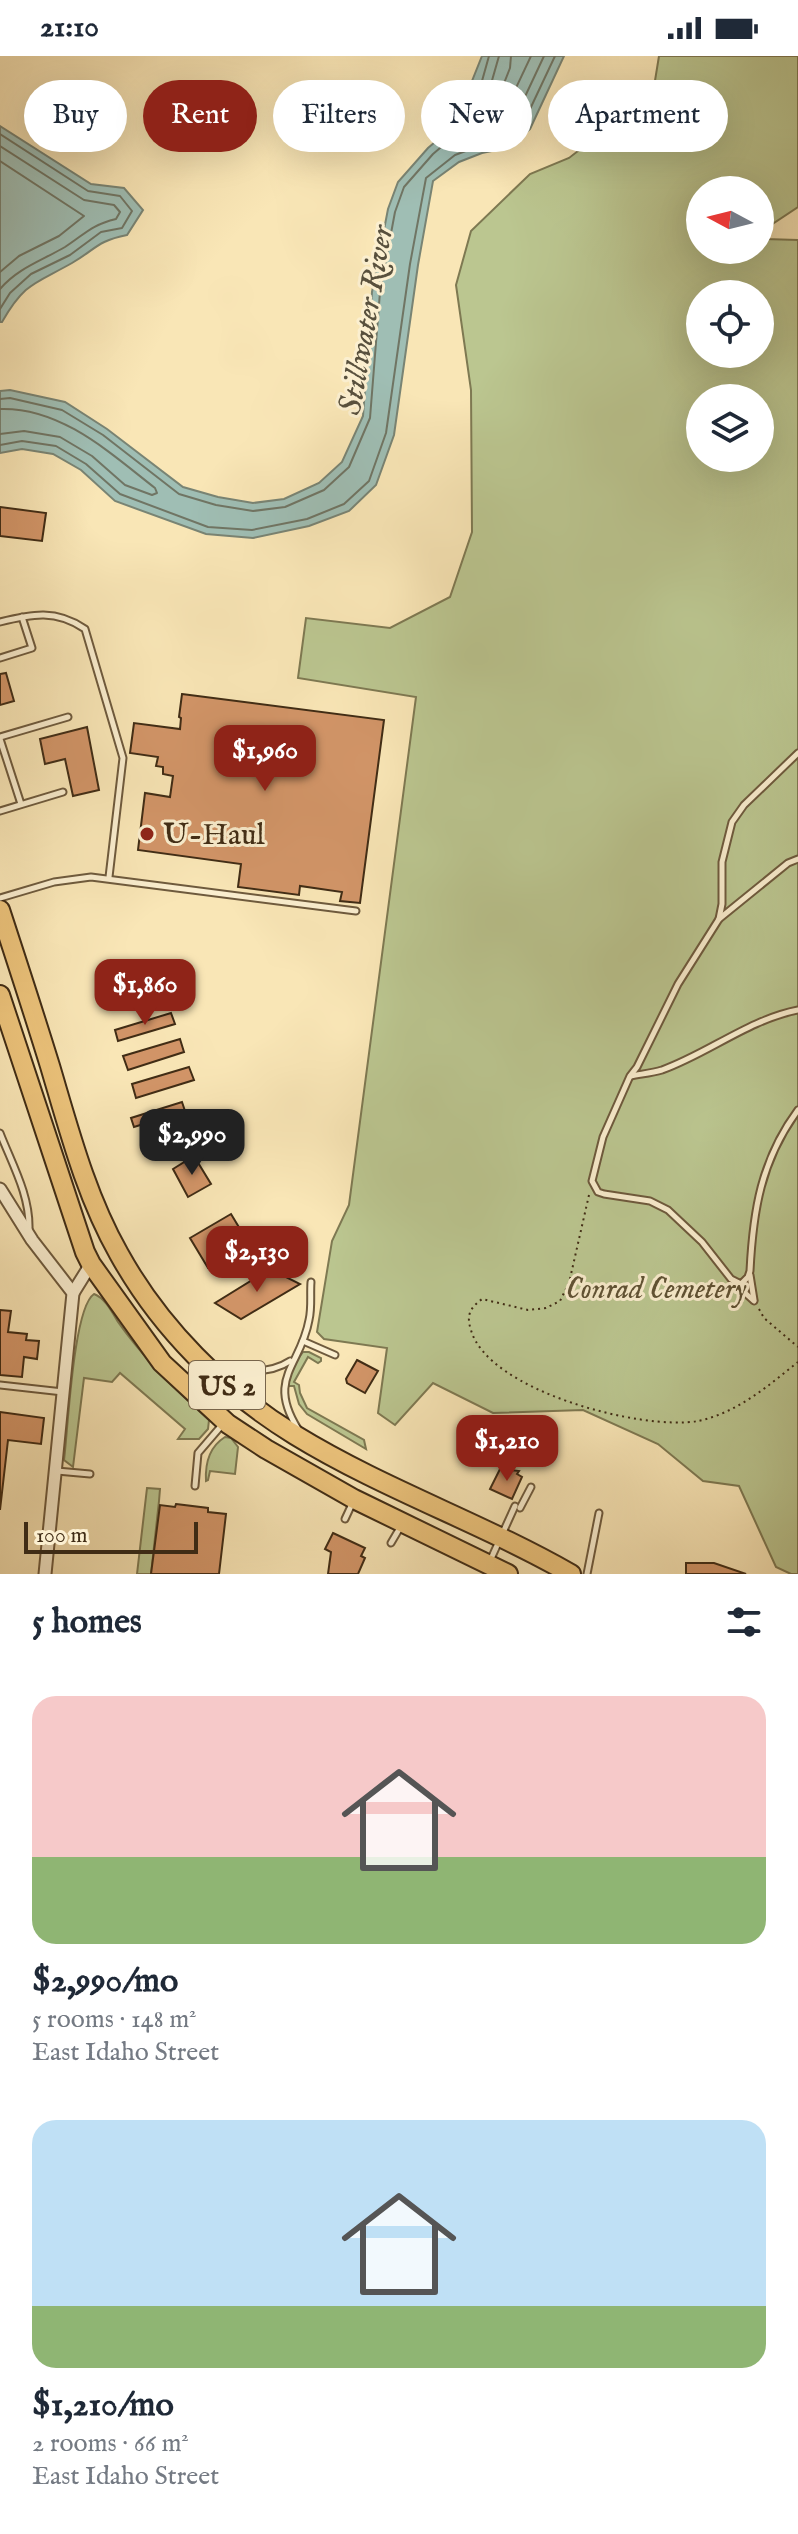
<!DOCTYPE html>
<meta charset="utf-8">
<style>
:root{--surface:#fff;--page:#f6f6f7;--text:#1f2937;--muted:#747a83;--accent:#8f2418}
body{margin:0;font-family:"IM FELL English",serif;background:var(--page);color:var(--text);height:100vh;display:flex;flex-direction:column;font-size:30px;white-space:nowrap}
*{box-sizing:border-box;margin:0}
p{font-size:26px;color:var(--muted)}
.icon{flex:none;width:44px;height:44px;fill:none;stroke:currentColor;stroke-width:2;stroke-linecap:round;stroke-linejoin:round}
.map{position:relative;height:1518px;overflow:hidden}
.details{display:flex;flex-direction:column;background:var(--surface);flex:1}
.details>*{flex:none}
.guide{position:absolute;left:24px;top:24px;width:750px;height:72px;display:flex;gap:16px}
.needle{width:52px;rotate:277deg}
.fabs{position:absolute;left:686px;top:120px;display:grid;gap:16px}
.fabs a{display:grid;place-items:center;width:88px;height:88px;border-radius:50%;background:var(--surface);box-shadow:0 8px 32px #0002;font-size:40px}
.scale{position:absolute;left:24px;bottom:20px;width:174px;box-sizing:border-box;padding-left:8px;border:4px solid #402c15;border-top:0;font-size:22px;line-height:28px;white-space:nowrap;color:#402c15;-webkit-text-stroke:6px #fbefd0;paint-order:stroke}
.price{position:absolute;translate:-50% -68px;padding:0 18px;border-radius:16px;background:var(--accent);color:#fff;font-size:26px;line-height:52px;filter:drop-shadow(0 2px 4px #0008)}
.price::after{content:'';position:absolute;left:50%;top:48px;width:24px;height:18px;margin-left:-12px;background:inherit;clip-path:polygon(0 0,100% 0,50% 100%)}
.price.current{background:#222;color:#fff}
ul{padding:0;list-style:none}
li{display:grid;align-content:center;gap:16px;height:424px;padding:0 32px}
li span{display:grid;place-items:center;height:248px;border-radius:24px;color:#555}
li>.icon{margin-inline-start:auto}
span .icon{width:144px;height:144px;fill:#fffc;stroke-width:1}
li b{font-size:34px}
h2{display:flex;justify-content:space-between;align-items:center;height:96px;padding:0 32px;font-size:34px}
.tag{padding:0 28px;border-radius:36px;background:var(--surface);box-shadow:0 8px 32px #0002;font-size:28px;line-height:72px}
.tag.current{background:var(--accent);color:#fff}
.status{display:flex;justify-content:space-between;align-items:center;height:56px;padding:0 40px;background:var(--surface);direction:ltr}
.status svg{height:22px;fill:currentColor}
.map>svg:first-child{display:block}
.green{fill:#bbc690;stroke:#7e7952;stroke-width:2;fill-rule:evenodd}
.water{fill:#9fbeb4;stroke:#798474;stroke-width:2}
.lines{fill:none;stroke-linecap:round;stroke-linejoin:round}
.shore{stroke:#707564;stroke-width:2}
.building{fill:#d29568;stroke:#402c15;stroke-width:2}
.service-casing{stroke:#6e5a3d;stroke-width:9}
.minor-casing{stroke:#6e5a3d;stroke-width:15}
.trunk-casing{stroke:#402c15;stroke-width:22}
.path{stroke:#402c15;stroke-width:2;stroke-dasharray:2 4;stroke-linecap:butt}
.service{stroke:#fbefd0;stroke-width:5}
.minor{stroke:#fbefd0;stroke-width:11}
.trunk{stroke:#ecc37b;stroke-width:18}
.poi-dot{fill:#8f2418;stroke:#fbefd0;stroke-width:3}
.labels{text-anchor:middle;stroke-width:6;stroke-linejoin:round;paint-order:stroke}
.shield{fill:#fbefd0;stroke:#78664d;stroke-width:2}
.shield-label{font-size:28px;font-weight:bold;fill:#402c15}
.poi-label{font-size:30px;fill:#402c15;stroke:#fbefd0;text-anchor:start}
.park-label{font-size:30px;font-style:italic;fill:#5f5234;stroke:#fbefd0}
.water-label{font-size:32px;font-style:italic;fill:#58503d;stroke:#fbefd0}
</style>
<div class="status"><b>21:10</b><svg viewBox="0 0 49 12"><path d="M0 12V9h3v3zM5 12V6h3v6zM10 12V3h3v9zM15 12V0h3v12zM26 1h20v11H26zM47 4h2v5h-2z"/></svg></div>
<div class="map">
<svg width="798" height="1518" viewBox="0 0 798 1518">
<rect width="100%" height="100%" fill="#f9e6b6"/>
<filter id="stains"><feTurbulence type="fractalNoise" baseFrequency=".0025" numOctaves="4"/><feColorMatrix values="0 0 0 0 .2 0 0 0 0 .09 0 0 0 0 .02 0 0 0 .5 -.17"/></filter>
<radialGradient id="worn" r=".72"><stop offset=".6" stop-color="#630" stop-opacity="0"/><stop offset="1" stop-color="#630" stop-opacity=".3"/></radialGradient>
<!-- green -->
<g class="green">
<path d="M659,0H798V151L762,175L765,183L798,184V1518H791L776,1511L739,1430L703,1425L658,1388L583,1354L493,1357L433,1327L395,1369L378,1357L387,1292L324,1283L317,1276L332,1185L349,1149L416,641L298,622L306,562L390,572L450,541L472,476L471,334L456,229L471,175L530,118L569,102L653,37ZM700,134H760V194H700ZM700,238H760V298H700ZM700,342H760V402H700Z"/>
<path d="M94,1238C105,1242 112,1256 118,1266C144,1303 175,1334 209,1364L208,1373L199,1383H178L185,1373L120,1317L112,1326L84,1322L73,1411L64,1404C68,1374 73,1252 94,1238Z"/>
<polygon points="303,1296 309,1296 321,1302 321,1305 318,1307 308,1301 294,1326 299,1329 300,1337 307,1352 364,1384 366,1393 307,1358 299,1348 294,1330 288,1330 292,1311"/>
<path d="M225,1381L231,1382L238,1391L235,1418L210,1415L208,1424L206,1425C205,1407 209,1391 225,1381Z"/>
<polygon points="147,1432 160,1433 159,1445 151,1518 137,1518"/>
</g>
<!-- water -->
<g class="water">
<polygon points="482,0 564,0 530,73 506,92 482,97 459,106 433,125 418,209 394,379 376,429 349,455 309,470 253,482 206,478 115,445 81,414 53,398 22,393 0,397 0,335 10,334 65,346 107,373 183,431 218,441 253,447 284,443 319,427 342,406 363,360 372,236 388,153 398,126 428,92 454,70"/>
<path d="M0,70L91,128L124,132L143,154L127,179C97,185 96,193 72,207C35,228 25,226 2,266H0Z"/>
</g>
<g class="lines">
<!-- shore -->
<g class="shore">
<polyline points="499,0 491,28 471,75 474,80 498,75 515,62 544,0"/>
<polyline points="511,0 510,12 493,55 496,60 506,53 531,0"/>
<polyline points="0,78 88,135 120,140 132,155 122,172 101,176 70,199 31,218 10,237 0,253"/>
<path d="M0,90L84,144L114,149L120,156L116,163C91,169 85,178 65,191C41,205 18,212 0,233"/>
<polyline points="0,105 84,160 59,180 19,200 0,216"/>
<polyline points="0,343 10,342 62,354 103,379 179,438 216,449 253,455 285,451 324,434 349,411 370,362 380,236 395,156 404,131 433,98 461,74 482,25 489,0"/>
<path d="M0,353C61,351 110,397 155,432L157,437L152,439L125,429L92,400L60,381L24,375L0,378"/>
<polyline points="0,389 22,385 56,390 86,408 120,438 208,471 252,474 307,463 344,448 369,425 386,377 410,208 426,122 455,99 479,90 502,85 523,68 555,0"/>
</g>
</g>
<!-- building -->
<g class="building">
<polygon points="0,451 46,457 42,485 0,480"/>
<polygon points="6,617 14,645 0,649 0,618"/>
<polygon points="182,638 384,664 360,847 340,845 342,836 300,830 299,839 238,831 241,808 138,794 145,737 170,741 173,720 163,718 163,711 156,710 158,701 130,697 134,667 180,673 181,662 179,661"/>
<polygon points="87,671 99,734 73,740 65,703 45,708 40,683"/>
<polygon points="171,957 175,968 118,985 115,974"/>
<polygon points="180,983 184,996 128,1014 123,1000"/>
<polygon points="189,1011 194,1024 136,1042 132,1028"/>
<polygon points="182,1046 185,1055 134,1071 131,1062"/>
<polygon points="183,1074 192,1091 181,1097 170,1081"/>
<polygon points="194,1100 211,1128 188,1141 173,1113"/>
<polygon points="231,1158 249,1188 208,1212 190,1182"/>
<polygon points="270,1213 300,1228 241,1263 215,1247"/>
<polygon points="0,1254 11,1255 8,1276 27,1278 26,1284 39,1285 37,1303 24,1301 22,1321 0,1319"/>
<polygon points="357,1304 378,1315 365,1337 347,1327 346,1323"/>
<polygon points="0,1356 44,1362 41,1388 8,1384 0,1454"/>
<polygon points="500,1413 519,1415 517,1418 522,1421 512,1443 490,1433"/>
<polygon points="176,1448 208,1452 208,1456 226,1458 219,1518 151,1518 160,1449 175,1451"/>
<polygon points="333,1477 365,1492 361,1500 365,1502 358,1518 328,1518 331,1496 325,1493"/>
<polygon points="686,1507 714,1507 746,1518 686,1518"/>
</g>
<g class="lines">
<defs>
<g id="service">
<path d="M0,566C32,558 56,553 85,573L123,702L109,821"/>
<polyline points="0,602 32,592 22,561"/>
<polyline points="0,681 68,661"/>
<polyline points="0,683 21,748"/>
<path d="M798,697L744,749L732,766L722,806V848L719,863L678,928L637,1011L630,1020L603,1081L592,1125L598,1136L604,1138L650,1145L668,1154L702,1186L731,1223L741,1228L748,1221L750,1215C753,1155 761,1104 798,1054"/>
<polyline points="0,755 63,736"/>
<polyline points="0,842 54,826 91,821 356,855"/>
<polyline points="719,863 788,807 798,803"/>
<path d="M631,1020C641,1018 652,1017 662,1014C709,997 748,964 798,954"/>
<path d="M0,1077C12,1108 30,1139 29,1173"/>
<polyline points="750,1219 754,1244"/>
<polyline points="734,1227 754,1245"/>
<polyline points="303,1285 335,1299"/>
<path d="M215,1309C238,1316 269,1319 290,1305"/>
<polyline points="0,1329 63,1336"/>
<path d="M298,1373C266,1322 301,1310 309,1264C312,1252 310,1238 311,1226"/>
<polyline points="57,1415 90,1418"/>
<polyline points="195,1430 198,1397 222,1369"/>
<polyline points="520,1452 531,1431"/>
<polyline points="345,1463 352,1448"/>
<polyline points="391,1487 401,1470"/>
<polyline points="490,1505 515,1450"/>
<polyline points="587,1518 599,1457"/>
</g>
<g id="minor">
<polyline points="0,1133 32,1184 73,1237 45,1518"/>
<polyline points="73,1237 91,1208"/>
</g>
<g id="trunk">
<path d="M0,854C17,906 34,958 50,1010C69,1074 86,1140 119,1198C160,1272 223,1335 295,1379C383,1433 482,1467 571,1518"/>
<polyline points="0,939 85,1196 91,1208 162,1307 228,1368 266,1393 354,1443 508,1518"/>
</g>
</defs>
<!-- service casing -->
<use href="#service" class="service-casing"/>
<!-- minor casing -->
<use href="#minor" class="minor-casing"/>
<!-- trunk casing -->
<use href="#trunk" class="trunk-casing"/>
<!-- path -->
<g class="path">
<path d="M589,1139L569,1227L560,1245L546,1252L528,1254L482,1243C470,1252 466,1259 471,1274C488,1335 642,1375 698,1365C737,1357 768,1330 798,1306"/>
<polyline points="759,1253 764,1262 798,1291"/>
</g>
<!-- service -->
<use href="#service" class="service"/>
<!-- minor -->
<use href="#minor" class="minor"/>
<!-- trunk -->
<use href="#trunk" class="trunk"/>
</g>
<!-- markers -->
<circle class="poi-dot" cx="147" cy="778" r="8"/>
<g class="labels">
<!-- shield labels -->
<rect class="shield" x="189" y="1305" width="76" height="48" rx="6"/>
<g class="shield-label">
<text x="227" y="1339">US 2</text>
</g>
<!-- poi labels -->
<g class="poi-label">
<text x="163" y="788">U-Haul</text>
</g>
<!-- park labels -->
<g class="park-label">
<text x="656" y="1242">Conrad Cemetery</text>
</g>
<!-- water labels -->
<g class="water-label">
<text transform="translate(365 264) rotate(-80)" y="11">Stillwater River</text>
</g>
</g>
<rect width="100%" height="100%" filter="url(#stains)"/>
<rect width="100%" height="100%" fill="url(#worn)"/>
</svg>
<div class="fabs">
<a><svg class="needle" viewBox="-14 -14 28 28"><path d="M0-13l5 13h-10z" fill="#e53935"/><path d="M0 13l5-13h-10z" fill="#747a83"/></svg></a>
<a><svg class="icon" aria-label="locate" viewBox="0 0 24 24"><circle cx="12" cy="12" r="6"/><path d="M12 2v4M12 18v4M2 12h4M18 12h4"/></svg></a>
<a><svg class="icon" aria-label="layers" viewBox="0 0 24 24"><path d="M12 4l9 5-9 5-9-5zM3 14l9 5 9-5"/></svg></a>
</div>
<div class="scale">100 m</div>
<b class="price" style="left:265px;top:737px">$1,960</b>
<b class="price" style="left:145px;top:971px">$1,860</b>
<b class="price current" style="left:192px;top:1121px">$2,990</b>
<b class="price" style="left:257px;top:1238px">$2,130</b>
<b class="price" style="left:507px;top:1427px">$1,210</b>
<div class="guide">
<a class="tag">Buy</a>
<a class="tag current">Rent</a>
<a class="tag">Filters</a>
<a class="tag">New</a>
<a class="tag">Apartment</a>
</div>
</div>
<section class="details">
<h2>5 homes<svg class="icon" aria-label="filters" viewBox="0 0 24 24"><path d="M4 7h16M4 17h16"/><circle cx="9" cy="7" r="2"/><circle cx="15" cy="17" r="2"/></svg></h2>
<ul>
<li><span style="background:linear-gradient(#f6c9c9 65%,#8fb573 0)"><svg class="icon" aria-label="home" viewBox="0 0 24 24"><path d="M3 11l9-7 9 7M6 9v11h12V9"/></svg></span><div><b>$2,990/mo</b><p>5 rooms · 148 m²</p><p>East Idaho Street</p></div></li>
<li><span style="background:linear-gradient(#bfe0f5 75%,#8fb573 0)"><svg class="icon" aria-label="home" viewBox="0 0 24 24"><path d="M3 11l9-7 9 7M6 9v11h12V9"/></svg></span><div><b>$1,210/mo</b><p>2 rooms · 66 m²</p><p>East Idaho Street</p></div></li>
</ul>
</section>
